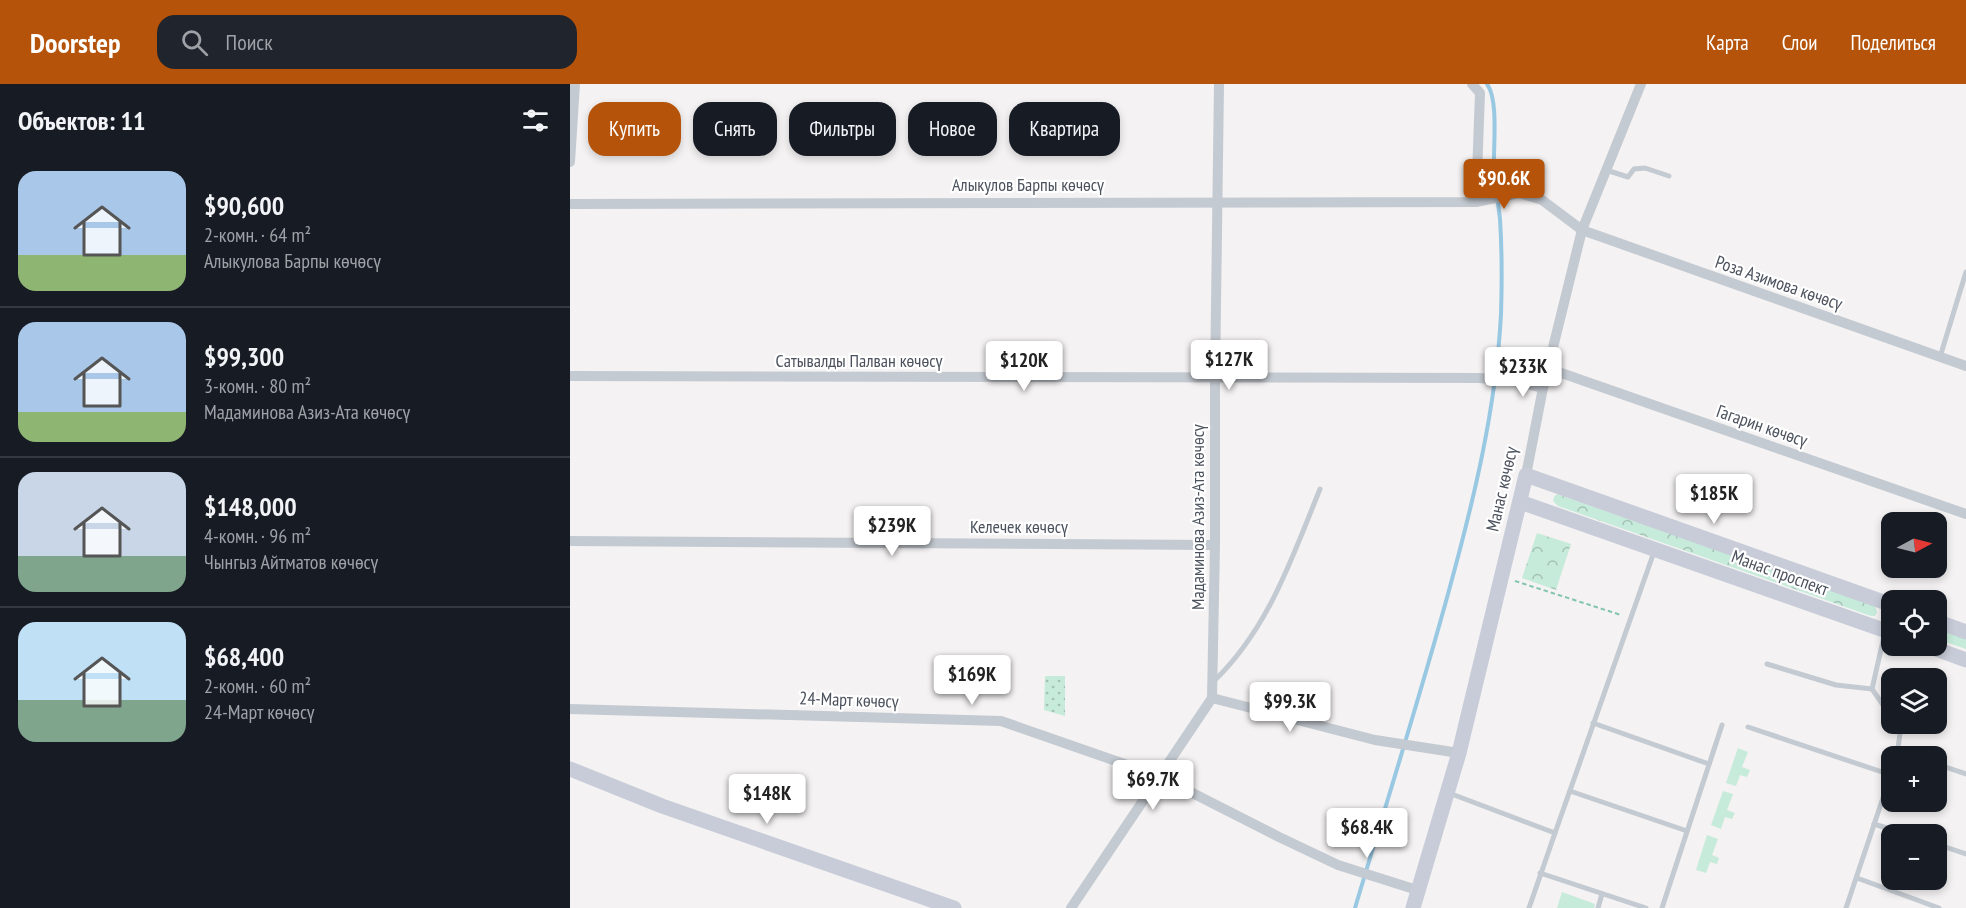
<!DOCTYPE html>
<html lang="ru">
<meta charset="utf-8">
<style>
:root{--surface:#171b24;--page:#20242c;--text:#f1f3f6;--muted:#9ea1a6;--line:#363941;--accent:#b45309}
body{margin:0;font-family:"PT Sans Narrow",sans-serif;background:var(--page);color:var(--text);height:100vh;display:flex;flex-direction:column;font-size:22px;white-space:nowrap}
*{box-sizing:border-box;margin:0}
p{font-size:20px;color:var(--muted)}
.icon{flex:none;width:33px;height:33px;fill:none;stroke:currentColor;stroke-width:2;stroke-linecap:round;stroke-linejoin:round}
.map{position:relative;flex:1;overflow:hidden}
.details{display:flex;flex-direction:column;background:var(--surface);width:570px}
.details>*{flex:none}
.hud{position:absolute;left:18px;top:18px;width:570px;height:54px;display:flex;gap:12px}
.needle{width:39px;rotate:83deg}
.buttons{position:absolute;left:1311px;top:428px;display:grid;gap:12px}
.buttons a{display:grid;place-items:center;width:66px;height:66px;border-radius:12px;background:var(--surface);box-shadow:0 3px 9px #0003;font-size:30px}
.price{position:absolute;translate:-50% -51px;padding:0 14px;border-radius:6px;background:#fff;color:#222;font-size:20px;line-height:39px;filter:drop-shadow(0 2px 3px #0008)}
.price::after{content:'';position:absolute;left:50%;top:36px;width:18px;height:14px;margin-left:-9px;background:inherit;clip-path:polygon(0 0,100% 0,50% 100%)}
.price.current{background:var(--accent);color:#fff}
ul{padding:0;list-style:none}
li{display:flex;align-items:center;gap:18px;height:150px;padding:0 18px}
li+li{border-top:2px solid var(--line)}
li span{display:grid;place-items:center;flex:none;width:168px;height:120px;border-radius:18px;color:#555}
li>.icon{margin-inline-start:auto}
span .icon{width:72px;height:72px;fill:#fffc;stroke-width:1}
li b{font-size:26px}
h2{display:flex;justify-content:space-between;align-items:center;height:72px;padding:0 18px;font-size:26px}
.chip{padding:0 21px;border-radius:18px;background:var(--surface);box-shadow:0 3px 9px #0003;font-size:21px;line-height:54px}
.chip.current{background:var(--accent);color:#fff}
header{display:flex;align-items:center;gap:36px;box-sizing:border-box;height:84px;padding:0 30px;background:var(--accent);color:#fff}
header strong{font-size:28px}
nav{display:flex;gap:33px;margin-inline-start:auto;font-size:21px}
.search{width:420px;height:54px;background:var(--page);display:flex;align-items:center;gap:15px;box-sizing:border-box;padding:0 21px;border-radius:18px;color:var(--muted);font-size:22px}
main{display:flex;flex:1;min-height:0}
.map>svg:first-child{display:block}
.grass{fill:url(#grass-dots)}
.forest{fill:url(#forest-crowns)}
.park{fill:#c6ebda}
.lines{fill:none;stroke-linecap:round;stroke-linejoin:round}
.stream{stroke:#99c8e3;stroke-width:4}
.path{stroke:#82c5ae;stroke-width:2;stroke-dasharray:4.5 3;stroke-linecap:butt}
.service{stroke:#c4cad1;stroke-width:5}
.minor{stroke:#c4cad1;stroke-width:10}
.secondary{stroke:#c7ccd8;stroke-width:15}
.labels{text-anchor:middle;stroke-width:4.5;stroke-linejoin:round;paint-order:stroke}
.street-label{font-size:18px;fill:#4b525d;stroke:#fff}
</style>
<header>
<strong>Doorstep</strong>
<div class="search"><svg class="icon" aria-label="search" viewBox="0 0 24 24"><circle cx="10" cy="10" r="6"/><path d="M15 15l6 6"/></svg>Поиск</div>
<nav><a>Карта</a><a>Слои</a><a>Поделиться</a></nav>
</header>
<main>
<section class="details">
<h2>Объектов: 11<svg class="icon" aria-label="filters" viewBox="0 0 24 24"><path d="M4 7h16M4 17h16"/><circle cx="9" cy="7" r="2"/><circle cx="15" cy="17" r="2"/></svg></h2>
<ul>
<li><span style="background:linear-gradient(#a9c7e8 70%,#8fb573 0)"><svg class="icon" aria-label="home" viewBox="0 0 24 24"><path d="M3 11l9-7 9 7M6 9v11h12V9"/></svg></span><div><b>$90,600</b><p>2-комн. · 64 m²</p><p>Алыкулова Барпы көчөсү</p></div></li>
<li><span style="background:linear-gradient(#a9c7e8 75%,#8fb573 0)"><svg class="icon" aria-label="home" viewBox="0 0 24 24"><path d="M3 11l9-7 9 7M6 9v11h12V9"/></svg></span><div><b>$99,300</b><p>3-комн. · 80 m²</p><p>Мадаминова Азиз-Ата көчөсү</p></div></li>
<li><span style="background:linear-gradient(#c9d6e8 70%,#7fa58c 0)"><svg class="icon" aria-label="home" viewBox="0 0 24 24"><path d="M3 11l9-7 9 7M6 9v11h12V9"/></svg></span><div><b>$148,000</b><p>4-комн. · 96 m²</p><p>Чынгыз Айтматов көчөсү</p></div></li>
<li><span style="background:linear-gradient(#bfe0f5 65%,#7fa58c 0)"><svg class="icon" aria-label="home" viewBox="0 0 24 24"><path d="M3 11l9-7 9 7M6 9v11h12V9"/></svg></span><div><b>$68,400</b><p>2-комн. · 60 m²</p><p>24-Март көчөсү</p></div></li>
</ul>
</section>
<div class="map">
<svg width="1396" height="824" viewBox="0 0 1396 824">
<defs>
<pattern id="grass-dots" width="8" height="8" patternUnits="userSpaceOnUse" patternTransform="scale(1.5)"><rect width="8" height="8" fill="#c6ebda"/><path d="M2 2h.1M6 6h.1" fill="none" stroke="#a3c1b4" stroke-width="1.8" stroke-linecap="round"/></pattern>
<pattern id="forest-crowns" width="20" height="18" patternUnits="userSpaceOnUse" patternTransform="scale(1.5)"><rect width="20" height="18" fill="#c6ebda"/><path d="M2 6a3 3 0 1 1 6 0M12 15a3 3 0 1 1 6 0" fill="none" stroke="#a3c1b4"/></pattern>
</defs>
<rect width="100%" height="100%" fill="#f4f2f2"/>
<!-- grass -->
<polygon class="grass" points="475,592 495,592 495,632 474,626"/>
<!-- forest -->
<g class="forest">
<polygon points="987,410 1305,522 1307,528 1305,532 1301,532 988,422 983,417 984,413"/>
<polygon points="967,449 1001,460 986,506 952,494"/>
<polygon points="1366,543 1396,553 1396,565 1367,555"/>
</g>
<!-- park -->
<g class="park">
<polygon points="1168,664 1178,668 1172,683 1180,686 1177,693 1170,691 1166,702 1156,699"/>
<polygon points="1153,707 1163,710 1157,726 1165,729 1162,735 1155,733 1151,745 1141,741"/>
<polygon points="1137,751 1148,755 1142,771 1149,774 1147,780 1140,778 1136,789 1126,786"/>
<polygon points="992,808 1025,820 1024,824 987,824"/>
</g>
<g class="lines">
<!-- stream -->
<path class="stream" d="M785,824C816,720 849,616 878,510C903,419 926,326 931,230C932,199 932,166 930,135C928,118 925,102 924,85C923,64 929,16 917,0"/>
<!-- path -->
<polyline class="path" points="945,497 1051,531"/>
<!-- service -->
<g class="service">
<polyline points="1036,86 1058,93 1064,85 1075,84 1099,92"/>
<polyline points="1370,273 1396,188"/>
<polyline points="1315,548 1302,605 1322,634"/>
<polyline points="1197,580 1266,601 1302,605"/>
<path d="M643,598C698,546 722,474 750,405"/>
<polyline points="1023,639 1139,680"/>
<polyline points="1324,639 1330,649 1327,672"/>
<polyline points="1178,643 1321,691"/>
<polyline points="1328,666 1345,672"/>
<polyline points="1366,680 1396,690"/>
<polyline points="1000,707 1117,747"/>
<polyline points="879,709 985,749 1084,468"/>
<polyline points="1304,740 1336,750"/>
<polyline points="1366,760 1396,770"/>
<polyline points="970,789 1076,824"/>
<polyline points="1287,794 1369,824"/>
<polyline points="959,824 985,749"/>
<polyline points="1028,824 1032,810"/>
<polyline points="1092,824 1152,641"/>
<polyline points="1276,824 1321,690"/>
</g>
<!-- minor -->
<g class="minor">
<polyline points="902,0 910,9 906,118"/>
<polyline points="0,78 5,0"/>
<polyline points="0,120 906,118 949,109 972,116 1012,146 1396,282"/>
<polyline points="977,284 1396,430"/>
<polyline points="0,292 908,294 941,296 973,304"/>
<polyline points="956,391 973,304 1012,146 1071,0"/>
<polyline points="0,457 645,461"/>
<polyline points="1315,547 1322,531"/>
<polyline points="642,614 645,461 645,295 649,0"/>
<polyline points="642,614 805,656 889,669"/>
<polyline points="0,625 431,637 589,692 709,753 768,781 847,806"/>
<polyline points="501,824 642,614"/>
</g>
<!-- secondary -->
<g class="secondary">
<polyline points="950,418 1322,549"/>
<polyline points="1366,537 1396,548"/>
<polyline points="1355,561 1396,576"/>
<polyline points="0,685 92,722 384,824"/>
<polyline points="843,824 889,669 956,391 1322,521"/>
</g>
</g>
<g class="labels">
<!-- street labels -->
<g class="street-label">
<text x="458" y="107">Алыкулов Барпы көчөсү</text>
<text transform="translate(1209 199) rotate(19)" y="6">Роза Азимова көчөсү</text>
<text x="289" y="283">Сатывалды Палван көчөсү</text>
<text transform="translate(1192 342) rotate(19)" y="6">Гагарин көчөсү</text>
<text transform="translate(932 405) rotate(-77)" y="6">Манас көчөсү</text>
<text transform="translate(628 433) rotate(-90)" y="6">Мадаминова Азиз-Ата көчөсү</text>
<text x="449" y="449">Келечек көчөсү</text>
<text transform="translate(1210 489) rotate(20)" y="6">Манас проспект</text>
<text transform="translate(279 616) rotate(2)" y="6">24-Март көчөсү</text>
</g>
</g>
</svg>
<div class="buttons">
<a><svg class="needle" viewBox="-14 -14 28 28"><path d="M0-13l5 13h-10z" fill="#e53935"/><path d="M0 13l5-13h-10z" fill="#9ea1a6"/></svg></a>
<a><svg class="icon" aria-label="locate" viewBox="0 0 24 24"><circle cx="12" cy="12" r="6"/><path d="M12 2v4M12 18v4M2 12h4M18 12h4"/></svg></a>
<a><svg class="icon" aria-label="layers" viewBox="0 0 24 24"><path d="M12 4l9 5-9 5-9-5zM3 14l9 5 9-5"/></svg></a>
<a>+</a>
<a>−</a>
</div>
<b class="price current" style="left:934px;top:126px">$90.6K</b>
<b class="price" style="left:659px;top:307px">$127K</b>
<b class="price" style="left:454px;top:308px">$120K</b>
<b class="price" style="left:953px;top:314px">$233K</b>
<b class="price" style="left:1144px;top:441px">$185K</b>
<b class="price" style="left:322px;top:473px">$239K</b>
<b class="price" style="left:402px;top:622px">$169K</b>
<b class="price" style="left:720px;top:649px">$99.3K</b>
<b class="price" style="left:583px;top:727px">$69.7K</b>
<b class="price" style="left:197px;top:741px">$148K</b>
<b class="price" style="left:797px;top:775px">$68.4K</b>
<div class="hud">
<a class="chip current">Купить</a>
<a class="chip">Снять</a>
<a class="chip">Фильтры</a>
<a class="chip">Новое</a>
<a class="chip">Квартира</a>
</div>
</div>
</main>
